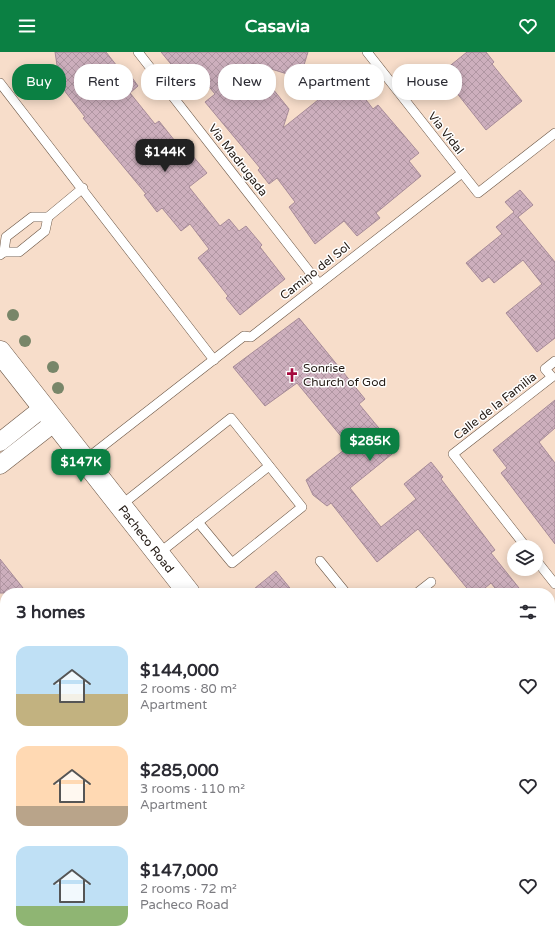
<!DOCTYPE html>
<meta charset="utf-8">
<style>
:root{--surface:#fff;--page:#f7f7f7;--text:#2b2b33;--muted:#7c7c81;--accent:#0b8043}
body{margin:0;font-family:"Varela Round",sans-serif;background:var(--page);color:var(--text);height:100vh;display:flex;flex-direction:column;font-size:15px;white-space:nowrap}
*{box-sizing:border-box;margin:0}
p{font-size:13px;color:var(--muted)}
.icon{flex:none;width:22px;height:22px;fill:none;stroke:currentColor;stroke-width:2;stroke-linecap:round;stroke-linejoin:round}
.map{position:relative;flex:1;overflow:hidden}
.side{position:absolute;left:0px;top:536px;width:555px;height:356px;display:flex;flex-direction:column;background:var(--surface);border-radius:16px 16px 0 0;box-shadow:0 2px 10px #0003}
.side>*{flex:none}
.guide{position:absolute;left:12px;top:12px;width:531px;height:36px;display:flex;gap:8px}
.tools{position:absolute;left:507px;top:488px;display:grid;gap:8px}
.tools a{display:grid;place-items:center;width:36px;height:36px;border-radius:50%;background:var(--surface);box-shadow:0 2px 10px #0003;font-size:20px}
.price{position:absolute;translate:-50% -34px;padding:0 9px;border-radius:8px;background:var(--accent);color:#fff;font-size:13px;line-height:26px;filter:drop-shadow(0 1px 2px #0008)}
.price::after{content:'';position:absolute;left:50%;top:24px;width:12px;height:9px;margin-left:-6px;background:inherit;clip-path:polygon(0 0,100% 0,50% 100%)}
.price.active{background:#222;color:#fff}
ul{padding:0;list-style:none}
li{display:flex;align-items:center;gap:12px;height:100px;padding:0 16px}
li span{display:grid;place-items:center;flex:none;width:112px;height:80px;border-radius:12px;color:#555}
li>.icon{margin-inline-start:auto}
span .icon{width:48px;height:48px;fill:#fffc;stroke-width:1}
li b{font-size:17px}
h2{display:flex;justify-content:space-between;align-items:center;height:48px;padding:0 16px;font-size:17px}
.pill{padding:0 14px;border-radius:16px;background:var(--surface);box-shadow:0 2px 10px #0003;font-size:14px;line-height:36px}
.pill.active{background:var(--accent);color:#fff}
header{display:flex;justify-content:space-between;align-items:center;height:52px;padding:0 16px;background:var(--accent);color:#fff;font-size:18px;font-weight:800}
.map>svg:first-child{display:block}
.building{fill:url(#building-cross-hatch);stroke:#a78b98}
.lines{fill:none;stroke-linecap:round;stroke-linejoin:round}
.service-casing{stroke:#6c5746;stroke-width:10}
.minor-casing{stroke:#6c5746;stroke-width:19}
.tertiary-casing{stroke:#6c5746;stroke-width:23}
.service{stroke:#fff;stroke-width:9}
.minor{stroke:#fff;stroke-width:18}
.tertiary{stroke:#fff;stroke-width:22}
.tree{fill:#788669}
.labels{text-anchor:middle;stroke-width:3;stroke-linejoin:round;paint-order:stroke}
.street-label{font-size:12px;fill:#221913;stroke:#fff}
.poi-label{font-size:12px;fill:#221913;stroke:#fff;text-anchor:start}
</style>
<header><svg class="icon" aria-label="menu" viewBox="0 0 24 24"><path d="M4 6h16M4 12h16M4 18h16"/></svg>Casavia<svg class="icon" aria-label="heart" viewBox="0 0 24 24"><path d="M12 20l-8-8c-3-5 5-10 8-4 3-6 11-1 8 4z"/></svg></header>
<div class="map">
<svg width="555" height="892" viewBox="0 0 555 892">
<defs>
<pattern id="building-cross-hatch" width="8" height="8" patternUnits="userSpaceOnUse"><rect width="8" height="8" fill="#cdafbd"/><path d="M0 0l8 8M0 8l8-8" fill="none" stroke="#b096a2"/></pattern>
</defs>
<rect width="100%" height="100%" fill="#f7ddca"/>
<!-- building -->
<g class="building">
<polygon points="55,0 106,0 124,23 128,20 138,34 130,41 155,72 159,69 179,94 182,91 207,121 189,135 220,174 229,167 239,179 246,174 262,193 260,195 285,227 240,263 226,246 228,244 198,206 209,197 190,172 181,179 162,156 157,160 144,143 146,142 83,66 85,65 60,33"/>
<polygon points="161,0 308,0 300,26 252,11 289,57 283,76 348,24 373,57 378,53 419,101 409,109 421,124 376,161 380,166 357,184 344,169 315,192 289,155 295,150 277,126 269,132 258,118 260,116 205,50 215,42 196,19 184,28"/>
<polygon points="467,0 486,0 494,10 492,12 522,49 486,78 441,21"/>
<polygon points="520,138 533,153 518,165 555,210 555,286 537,300 506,261 542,232 523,208 494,231 489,225 482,230 466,211 502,182 496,175 514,160 505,150"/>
<polygon points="299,266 365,347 359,352 397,398 350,436 381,475 416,447 404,432 431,410 443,425 441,427 495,498 491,501 523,541 499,541 491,531 479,541 471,541 418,477 377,510 331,451 327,454 313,443 306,428 349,394 297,331 265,354 233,315"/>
<polygon points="555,348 555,376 539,390 555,411 555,492 501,421 507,416 493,398"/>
<polygon points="0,507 27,541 0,541"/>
<polygon points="276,519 294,541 249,541"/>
</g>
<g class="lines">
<defs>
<g id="service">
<polyline points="138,0 319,232"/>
<polyline points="367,0 478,141 555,81"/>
<polyline points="0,31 214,308"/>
<polyline points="4,200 19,200 45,179 48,165"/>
<polyline points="0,203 4,200 6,185 32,165 48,165 83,136"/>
<polyline points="85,408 244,284 251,285 462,121"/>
<polyline points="120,454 231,366 302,455 232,511 198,470"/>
<polyline points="526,495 453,402 552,325 545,317 555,309"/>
<polyline points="158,502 269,414"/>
<polyline points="536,508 555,532"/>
<polyline points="320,509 346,541"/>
<polyline points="417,541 431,530"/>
<polyline points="550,564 555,560"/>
</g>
<g id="minor">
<polyline points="0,390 44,355"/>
<polyline points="0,413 55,370"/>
<polyline points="0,696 5,692"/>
<polyline points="136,892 143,887"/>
</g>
<g id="tertiary">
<polyline points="0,300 189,541"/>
<polyline points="460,887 464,892"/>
</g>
</defs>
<!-- service casing -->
<use href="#service" class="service-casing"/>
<!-- minor casing -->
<use href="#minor" class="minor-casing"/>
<!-- tertiary casing -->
<use href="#tertiary" class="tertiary-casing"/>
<!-- service -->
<use href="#service" class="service"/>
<!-- minor -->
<use href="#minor" class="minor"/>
<!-- tertiary -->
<use href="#tertiary" class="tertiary"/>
</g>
<!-- trees -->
<g class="tree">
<circle cx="13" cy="263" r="6"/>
<circle cx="25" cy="289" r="6"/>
<circle cx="53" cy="315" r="6"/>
<circle cx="58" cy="336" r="6"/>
</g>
<!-- icons -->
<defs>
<symbol id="church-bare" viewBox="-9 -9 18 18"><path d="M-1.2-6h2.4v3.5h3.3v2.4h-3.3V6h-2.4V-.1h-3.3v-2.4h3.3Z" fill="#a50a3e" stroke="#fff" stroke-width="2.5" paint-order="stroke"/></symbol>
</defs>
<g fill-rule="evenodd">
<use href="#church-bare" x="282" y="313" width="20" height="20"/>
</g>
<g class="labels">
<!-- street labels -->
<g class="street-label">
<text transform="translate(446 81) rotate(52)" y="4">Via Vidal</text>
<text transform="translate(238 108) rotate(52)" y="4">Via Madrugada</text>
<text transform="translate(315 219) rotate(-38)" y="4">Camino del Sol</text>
<text transform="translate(495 354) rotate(-38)" y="4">Calle de la Familia</text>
<text transform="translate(146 487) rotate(52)" y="4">Pacheco Road</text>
</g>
<!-- poi labels -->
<g class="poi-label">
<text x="303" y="320">Sonrise<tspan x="303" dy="14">Church of God</tspan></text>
</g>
</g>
</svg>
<div class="tools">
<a><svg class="icon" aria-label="layers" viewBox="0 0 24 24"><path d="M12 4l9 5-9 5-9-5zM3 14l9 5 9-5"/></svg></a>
</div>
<b class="price active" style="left:165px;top:121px">$144K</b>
<b class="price" style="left:370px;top:410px">$285K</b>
<b class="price" style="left:81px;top:431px">$147K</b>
<div class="guide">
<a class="pill active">Buy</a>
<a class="pill">Rent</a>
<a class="pill">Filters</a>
<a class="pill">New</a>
<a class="pill">Apartment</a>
<a class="pill">House</a>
</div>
<section class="side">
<h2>3 homes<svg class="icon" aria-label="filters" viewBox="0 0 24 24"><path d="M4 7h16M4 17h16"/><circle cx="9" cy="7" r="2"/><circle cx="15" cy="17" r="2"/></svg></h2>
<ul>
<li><span style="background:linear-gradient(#bfe0f5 60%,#c2b280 0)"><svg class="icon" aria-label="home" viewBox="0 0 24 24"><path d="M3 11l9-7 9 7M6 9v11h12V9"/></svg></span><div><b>$144,000</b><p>2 rooms · 80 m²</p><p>Apartment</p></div><svg class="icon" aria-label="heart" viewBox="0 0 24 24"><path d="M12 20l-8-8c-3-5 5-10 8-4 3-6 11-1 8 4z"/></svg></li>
<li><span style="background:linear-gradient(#ffd9b3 75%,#b9a48a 0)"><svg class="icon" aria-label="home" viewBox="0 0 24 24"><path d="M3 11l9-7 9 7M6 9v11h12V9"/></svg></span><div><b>$285,000</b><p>3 rooms · 110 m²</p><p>Apartment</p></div><svg class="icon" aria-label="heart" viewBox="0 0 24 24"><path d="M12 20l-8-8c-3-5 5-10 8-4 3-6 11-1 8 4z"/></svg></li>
<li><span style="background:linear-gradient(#bfe0f5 75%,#8fb573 0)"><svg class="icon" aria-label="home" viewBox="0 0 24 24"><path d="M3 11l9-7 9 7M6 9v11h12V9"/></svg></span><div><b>$147,000</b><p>2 rooms · 72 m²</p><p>Pacheco Road</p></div><svg class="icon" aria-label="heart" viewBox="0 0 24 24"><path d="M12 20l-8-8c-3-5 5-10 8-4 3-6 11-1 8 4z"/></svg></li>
</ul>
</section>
</div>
